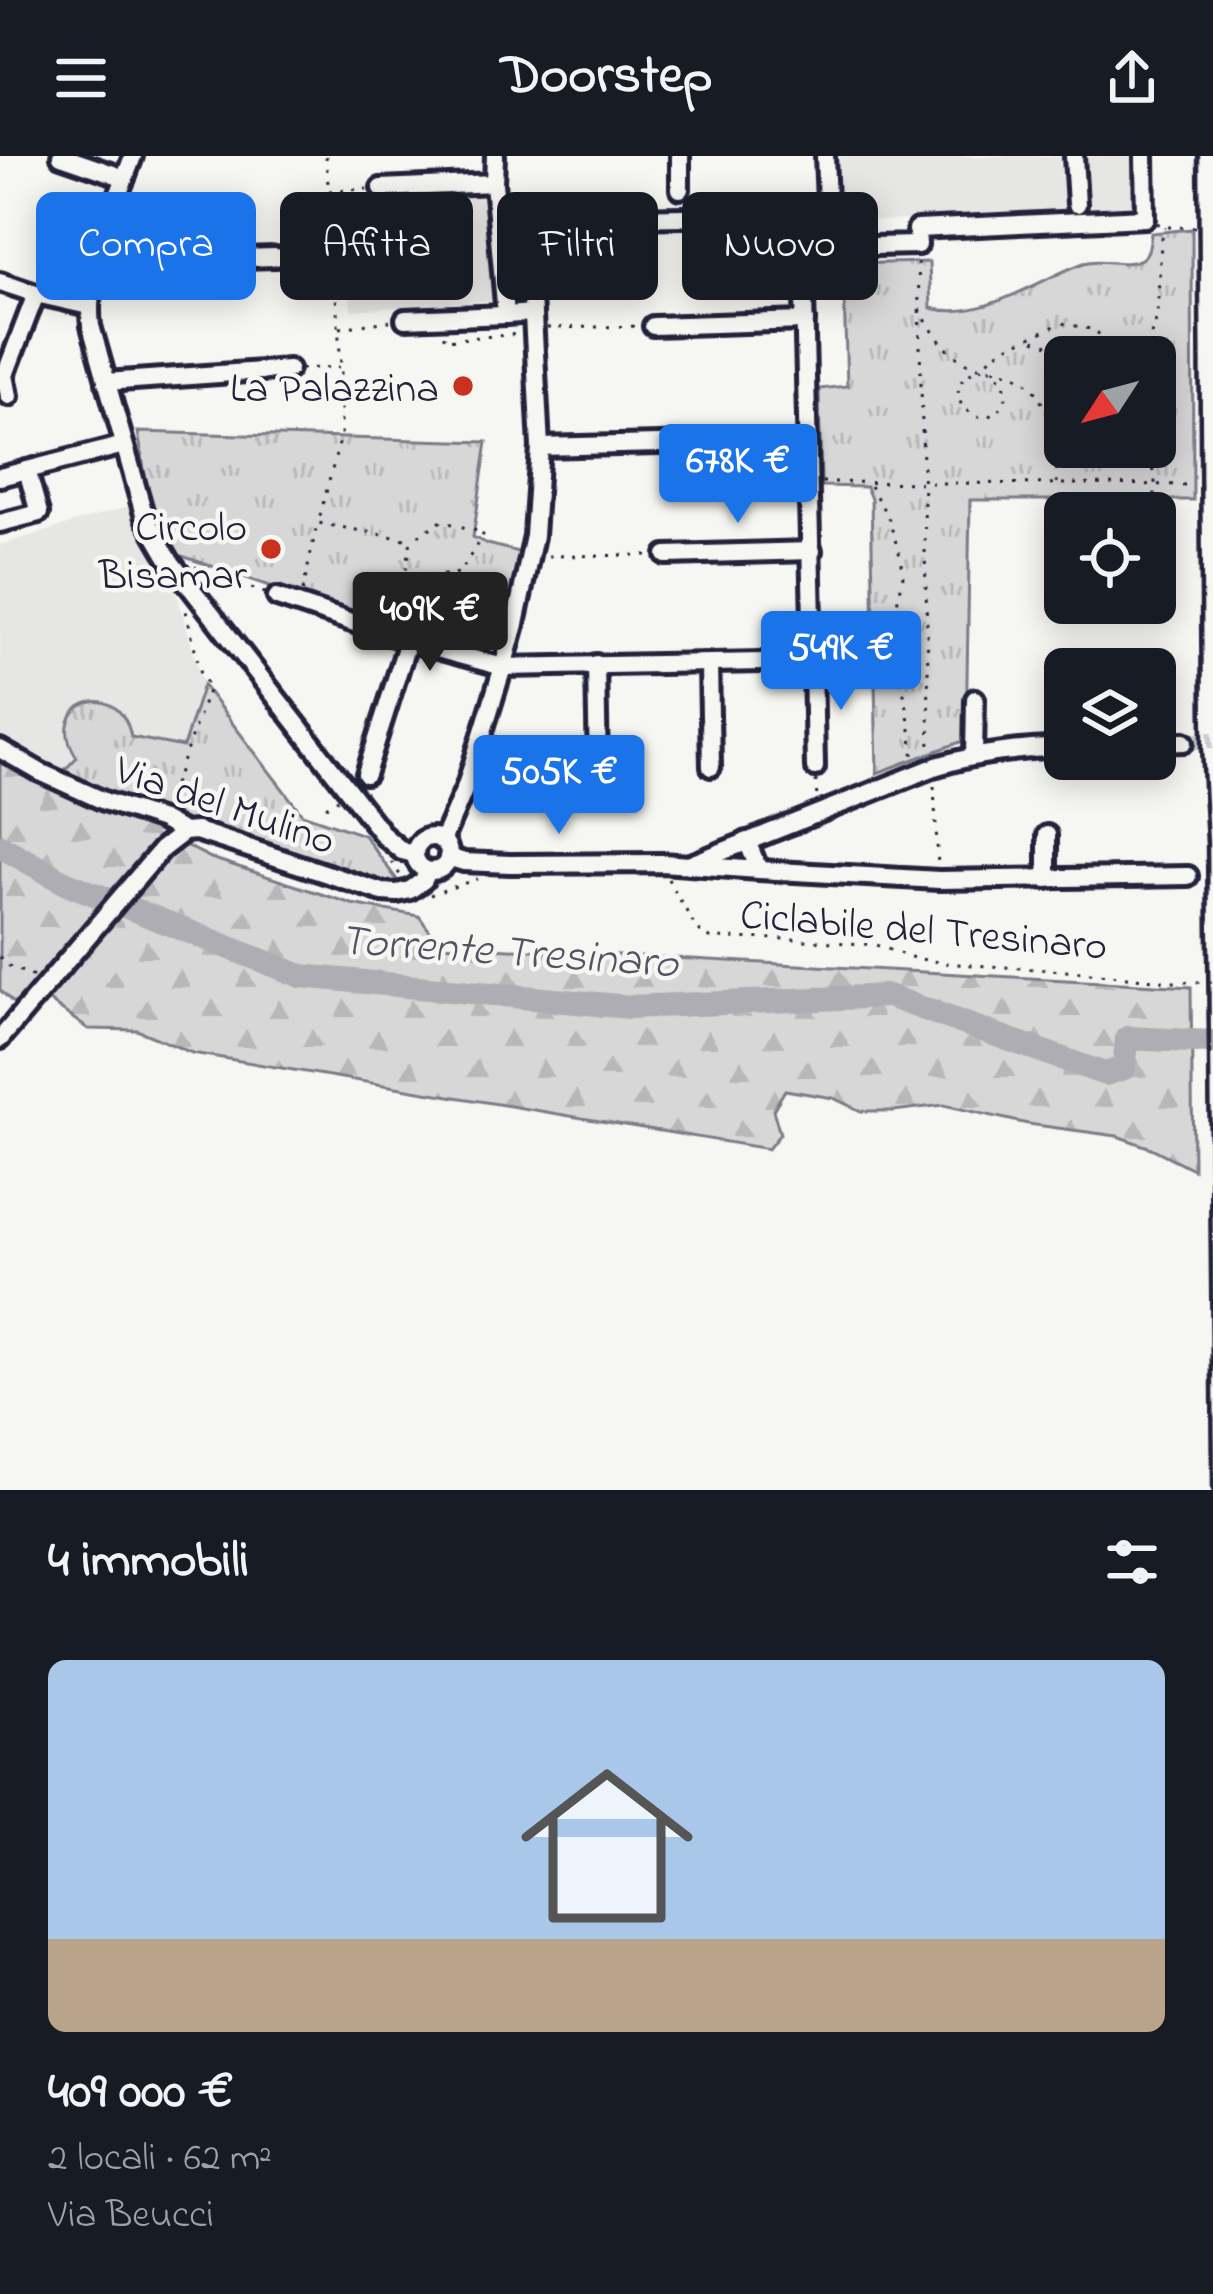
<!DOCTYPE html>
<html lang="it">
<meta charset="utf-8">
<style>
:root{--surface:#171b24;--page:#20242c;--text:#f1f3f6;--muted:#9ea1a6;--line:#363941;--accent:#1a73e8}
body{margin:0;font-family:"Indie Flower",sans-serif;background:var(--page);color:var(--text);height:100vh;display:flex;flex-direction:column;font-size:45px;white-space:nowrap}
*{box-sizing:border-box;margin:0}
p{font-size:39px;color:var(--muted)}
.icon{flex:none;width:66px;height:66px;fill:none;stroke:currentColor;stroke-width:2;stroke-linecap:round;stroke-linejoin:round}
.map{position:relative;height:1334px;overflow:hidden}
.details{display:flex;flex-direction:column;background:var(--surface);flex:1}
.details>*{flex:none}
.guide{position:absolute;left:36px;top:36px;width:1143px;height:108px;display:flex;gap:24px}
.needle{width:78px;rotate:234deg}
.fabs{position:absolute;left:1044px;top:180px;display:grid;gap:24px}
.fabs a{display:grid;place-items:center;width:132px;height:132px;border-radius:18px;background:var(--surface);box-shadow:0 6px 30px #0003;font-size:60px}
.price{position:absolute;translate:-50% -102px;padding:0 27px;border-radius:12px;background:var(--accent);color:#fff;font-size:39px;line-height:78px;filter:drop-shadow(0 3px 6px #0008)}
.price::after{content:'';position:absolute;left:50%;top:72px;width:36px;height:27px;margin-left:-18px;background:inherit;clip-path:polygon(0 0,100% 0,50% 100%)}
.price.on{background:#222;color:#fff}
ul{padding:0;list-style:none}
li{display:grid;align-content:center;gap:24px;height:636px;padding:0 48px}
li+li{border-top:3px solid var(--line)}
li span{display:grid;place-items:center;height:372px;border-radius:18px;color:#555}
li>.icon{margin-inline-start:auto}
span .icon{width:216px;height:216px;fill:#fffc;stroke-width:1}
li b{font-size:51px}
h2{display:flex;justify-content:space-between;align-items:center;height:144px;padding:0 48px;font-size:51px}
.pill{padding:0 42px;border-radius:18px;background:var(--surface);box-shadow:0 6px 30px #0003;font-size:42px;line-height:108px}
.pill.on{background:var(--accent);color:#fff}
header{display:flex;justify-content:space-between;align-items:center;height:156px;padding:0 48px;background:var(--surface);font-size:54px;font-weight:700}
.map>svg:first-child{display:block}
.built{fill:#e6e6e4}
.forest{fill:url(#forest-firs);stroke:#7c7c89;stroke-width:3}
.park{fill:url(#park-tufts);stroke:#7c7c89;stroke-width:3;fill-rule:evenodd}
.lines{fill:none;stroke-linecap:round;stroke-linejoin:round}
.river{stroke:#adadb3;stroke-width:24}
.minor-tunnel{stroke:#cccccd;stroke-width:16;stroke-dasharray:16 8;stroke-linecap:butt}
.minor-casing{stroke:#22223b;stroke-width:26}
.path{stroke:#22223b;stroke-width:3;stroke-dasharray:3 9;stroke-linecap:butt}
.minor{stroke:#f6f6f2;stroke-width:16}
.rail{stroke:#22223b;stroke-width:4.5}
.poi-dot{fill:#c8321e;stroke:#f6f6f2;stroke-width:4.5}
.labels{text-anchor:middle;stroke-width:9;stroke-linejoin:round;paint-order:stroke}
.poi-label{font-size:42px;fill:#22223b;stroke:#f6f6f2;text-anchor:end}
.street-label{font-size:42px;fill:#22223b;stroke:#f6f6f2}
.water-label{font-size:45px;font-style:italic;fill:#535365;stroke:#f6f6f2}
</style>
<header><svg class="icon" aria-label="menu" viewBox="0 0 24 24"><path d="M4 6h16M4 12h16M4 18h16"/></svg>Doorstep<svg class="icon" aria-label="share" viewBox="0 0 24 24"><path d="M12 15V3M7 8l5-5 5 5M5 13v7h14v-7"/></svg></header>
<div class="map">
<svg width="1213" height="1334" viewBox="0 0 1213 1334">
<defs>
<pattern id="forest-firs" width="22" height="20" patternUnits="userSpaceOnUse" patternTransform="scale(3)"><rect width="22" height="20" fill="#d7d7d7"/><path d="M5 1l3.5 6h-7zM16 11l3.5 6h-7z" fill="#b8b8b9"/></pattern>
<pattern id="park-tufts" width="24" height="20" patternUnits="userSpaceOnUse" patternTransform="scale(3)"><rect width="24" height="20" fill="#d7d7d7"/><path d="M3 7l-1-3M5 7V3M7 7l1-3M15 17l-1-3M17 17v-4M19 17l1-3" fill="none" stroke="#b8b8b9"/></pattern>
</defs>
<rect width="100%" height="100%" fill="#f6f6f2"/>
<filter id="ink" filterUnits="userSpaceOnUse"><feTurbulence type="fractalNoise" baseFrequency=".00833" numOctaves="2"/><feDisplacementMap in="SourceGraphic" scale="24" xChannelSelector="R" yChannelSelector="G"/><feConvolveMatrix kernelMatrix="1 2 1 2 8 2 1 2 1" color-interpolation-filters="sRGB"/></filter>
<g filter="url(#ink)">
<!-- built -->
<g class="built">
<polygon points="834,0 1137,0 1138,58 935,66 934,64 836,65"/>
<polygon points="494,35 504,144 351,154 341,48"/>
<polygon points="134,349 174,428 203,529 183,591 131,581 129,569 94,546 77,554 66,566 77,601 61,618 0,584 0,389"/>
</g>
<!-- forest -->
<polygon class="forest" points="0,606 16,616 151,672 211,702 352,748 419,760 440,789 1191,831 1193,1013 1151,992 1117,980 1028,968 944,949 893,955 861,955 833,942 785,934 773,954 780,978 768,993 192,897 137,874 88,873 35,835 17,851 0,834"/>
<!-- park -->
<g class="park">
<path d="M1192,73L1193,344H970L966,584L877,617L871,343L866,331L821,330L819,233L847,230L843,108L929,106L931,152C982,166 1038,123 1084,107C1101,101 1125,112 1141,103C1150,97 1150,86 1151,77ZM1065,201H1155V291H1065Z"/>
<polygon points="138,276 487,286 473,381 488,388 526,398 500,508 173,397 151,355"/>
<path d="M203,529L302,658L364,679L400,728H381L182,669L61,618L77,601C41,548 119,518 131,581L183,591Z"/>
</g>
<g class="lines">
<!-- river -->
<polyline class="river" points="0,690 64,726 301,820 629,851 888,840 1105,918 1124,912 1127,882 1213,886"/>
<!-- minor-tunnel -->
<polyline class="minor-tunnel" points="1184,586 1213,584"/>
<defs>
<g id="minor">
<polyline points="61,0 125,22"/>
<path d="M133,0C114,53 84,113 91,170L145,362L170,405L384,680L402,695L414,698"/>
<polyline points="495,0 494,27 506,159 533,157"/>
<polyline points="680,0 680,33"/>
<polyline points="825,0 829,91 918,89 917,73 1145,62 1144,0"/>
<polyline points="1074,0 1077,48"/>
<polyline points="381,32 494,27"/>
<polyline points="97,104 116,106 276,101"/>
<polyline points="0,126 36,138 89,150"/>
<polyline points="405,163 506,159"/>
<polyline points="653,170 805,165"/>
<polyline points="106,226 289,213"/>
<polyline points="9,240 5,219 36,138"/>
<polyline points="540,291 698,287"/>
<polyline points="0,321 124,289"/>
<polyline points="0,367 39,357 27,314"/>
<polyline points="666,399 812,395"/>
<polyline points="277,441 408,485 503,511 813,505 802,59 499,64"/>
<polyline points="813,505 815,611"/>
<polyline points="596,508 598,614"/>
<polyline points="709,509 711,611"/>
<polyline points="1155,587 1184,586"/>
<polyline points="0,593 40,616 104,645 162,664 184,676 196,675 212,680 382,736 397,737 410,734 424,724 428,715"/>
<polyline points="974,600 975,543"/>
<polyline points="366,618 408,485"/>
<circle cx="432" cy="698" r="17"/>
<polyline points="442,685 466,630 503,511 515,468 534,380 540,291 528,65"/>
<polyline points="448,701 464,706 510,708 662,707 759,714 747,685"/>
<path d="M691,708L937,610C979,597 1021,593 1065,591"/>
<polyline points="759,714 939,724 1188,720"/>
<polyline points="1047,723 1047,679"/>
<polyline points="0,883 162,693 184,676"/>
</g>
</defs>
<!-- minor casing -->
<use href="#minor" class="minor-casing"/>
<!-- path -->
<g class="path">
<polyline points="326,0 341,210 341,280 318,367 411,384 398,466"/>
<polyline points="329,35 367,33"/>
<polyline points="1157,67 1165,71 1196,71"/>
<polyline points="290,101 334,100"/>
<polyline points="918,106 930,595"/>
<polyline points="827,128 828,106"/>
<path d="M919,153C937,183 954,211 992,213L1004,225L1006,241L1002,251L988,261H977L962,251L958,239L959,228L967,218L981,213L994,198L1007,191L1062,167L1095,174L1120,201"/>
<polyline points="340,172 390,165"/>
<polyline points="547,172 640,170"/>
<polyline points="444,179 444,184 520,178"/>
<polyline points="1034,184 1062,194 1070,201"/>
<polyline points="1143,201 1157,161 1161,86 1165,71"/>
<polyline points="301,213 339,211"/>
<path d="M993,213C1049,222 1034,253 1065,282"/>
<polyline points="712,287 792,287"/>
<path d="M1087,291C1130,298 1164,290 1153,350"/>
<polyline points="1146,301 1148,291"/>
<polyline points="822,326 1191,329"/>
<polyline points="1057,327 1056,302 1064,284"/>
<polyline points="870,330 888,361 902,406 903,423 895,455 892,485 907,551 914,604"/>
<polyline points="548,400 652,399"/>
<polyline points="195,411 265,437"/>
<polyline points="407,421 460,417 484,377 442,365 414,382"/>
<polyline points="206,427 215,418"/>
<polyline points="303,435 317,368"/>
<polyline points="816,624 817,644"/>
<polyline points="934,630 938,711"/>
<polyline points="166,651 209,532 200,514 185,451"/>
<polyline points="326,651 338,643"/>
<polyline points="391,706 403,723"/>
<polyline points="668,723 696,772 710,782 791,783 876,789 910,801 943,807 1081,816 1172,826 1213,826"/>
<polyline points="430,739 477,723"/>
<polyline points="0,801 9,810 34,821"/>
</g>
<!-- minor -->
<use href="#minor" class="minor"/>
<!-- rail -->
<polyline class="rail" points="1198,0 1202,593 1207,689 1213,1334"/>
</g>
</g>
<!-- markers -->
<g class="poi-dot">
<circle cx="463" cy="230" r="12"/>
<circle cx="271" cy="393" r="12"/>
</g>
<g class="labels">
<!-- poi labels -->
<g class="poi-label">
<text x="439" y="245">La Palazzina</text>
<text x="247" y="384">Circolo<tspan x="247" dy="48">Bisamar</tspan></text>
</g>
<!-- street labels -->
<g class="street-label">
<text transform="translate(226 647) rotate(19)" y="15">Via del Mulino</text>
<text transform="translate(924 772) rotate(5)" y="15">Ciclabile del Tresinaro</text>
</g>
<!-- water labels -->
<g class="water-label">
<text transform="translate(509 793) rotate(4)" y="16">Torrente Tresinaro</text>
</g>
</g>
</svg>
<div class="fabs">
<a><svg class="needle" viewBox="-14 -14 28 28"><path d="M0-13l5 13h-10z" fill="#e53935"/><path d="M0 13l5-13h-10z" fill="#9ea1a6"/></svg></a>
<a><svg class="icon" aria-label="locate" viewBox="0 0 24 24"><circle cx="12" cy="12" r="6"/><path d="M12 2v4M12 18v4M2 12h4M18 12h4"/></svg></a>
<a><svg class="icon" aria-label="layers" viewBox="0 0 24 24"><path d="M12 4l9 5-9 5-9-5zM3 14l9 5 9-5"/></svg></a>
</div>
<b class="price" style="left:738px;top:370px">678K €</b>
<b class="price on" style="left:430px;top:518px">409K €</b>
<b class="price" style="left:841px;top:557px">549K €</b>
<b class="price" style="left:559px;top:681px">505K €</b>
<div class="guide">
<a class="pill on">Compra</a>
<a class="pill">Affitta</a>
<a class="pill">Filtri</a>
<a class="pill">Nuovo</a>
</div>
</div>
<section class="details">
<h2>4 immobili<svg class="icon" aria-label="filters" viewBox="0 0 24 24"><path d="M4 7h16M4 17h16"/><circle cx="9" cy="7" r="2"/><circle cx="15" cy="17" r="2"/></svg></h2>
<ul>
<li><span style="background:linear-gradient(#a9c7e8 75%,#b9a48a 0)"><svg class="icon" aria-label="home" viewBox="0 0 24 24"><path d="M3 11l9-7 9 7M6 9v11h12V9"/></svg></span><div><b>409 000 €</b><p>2 locali · 62 m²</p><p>Via Beucci</p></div></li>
</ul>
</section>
